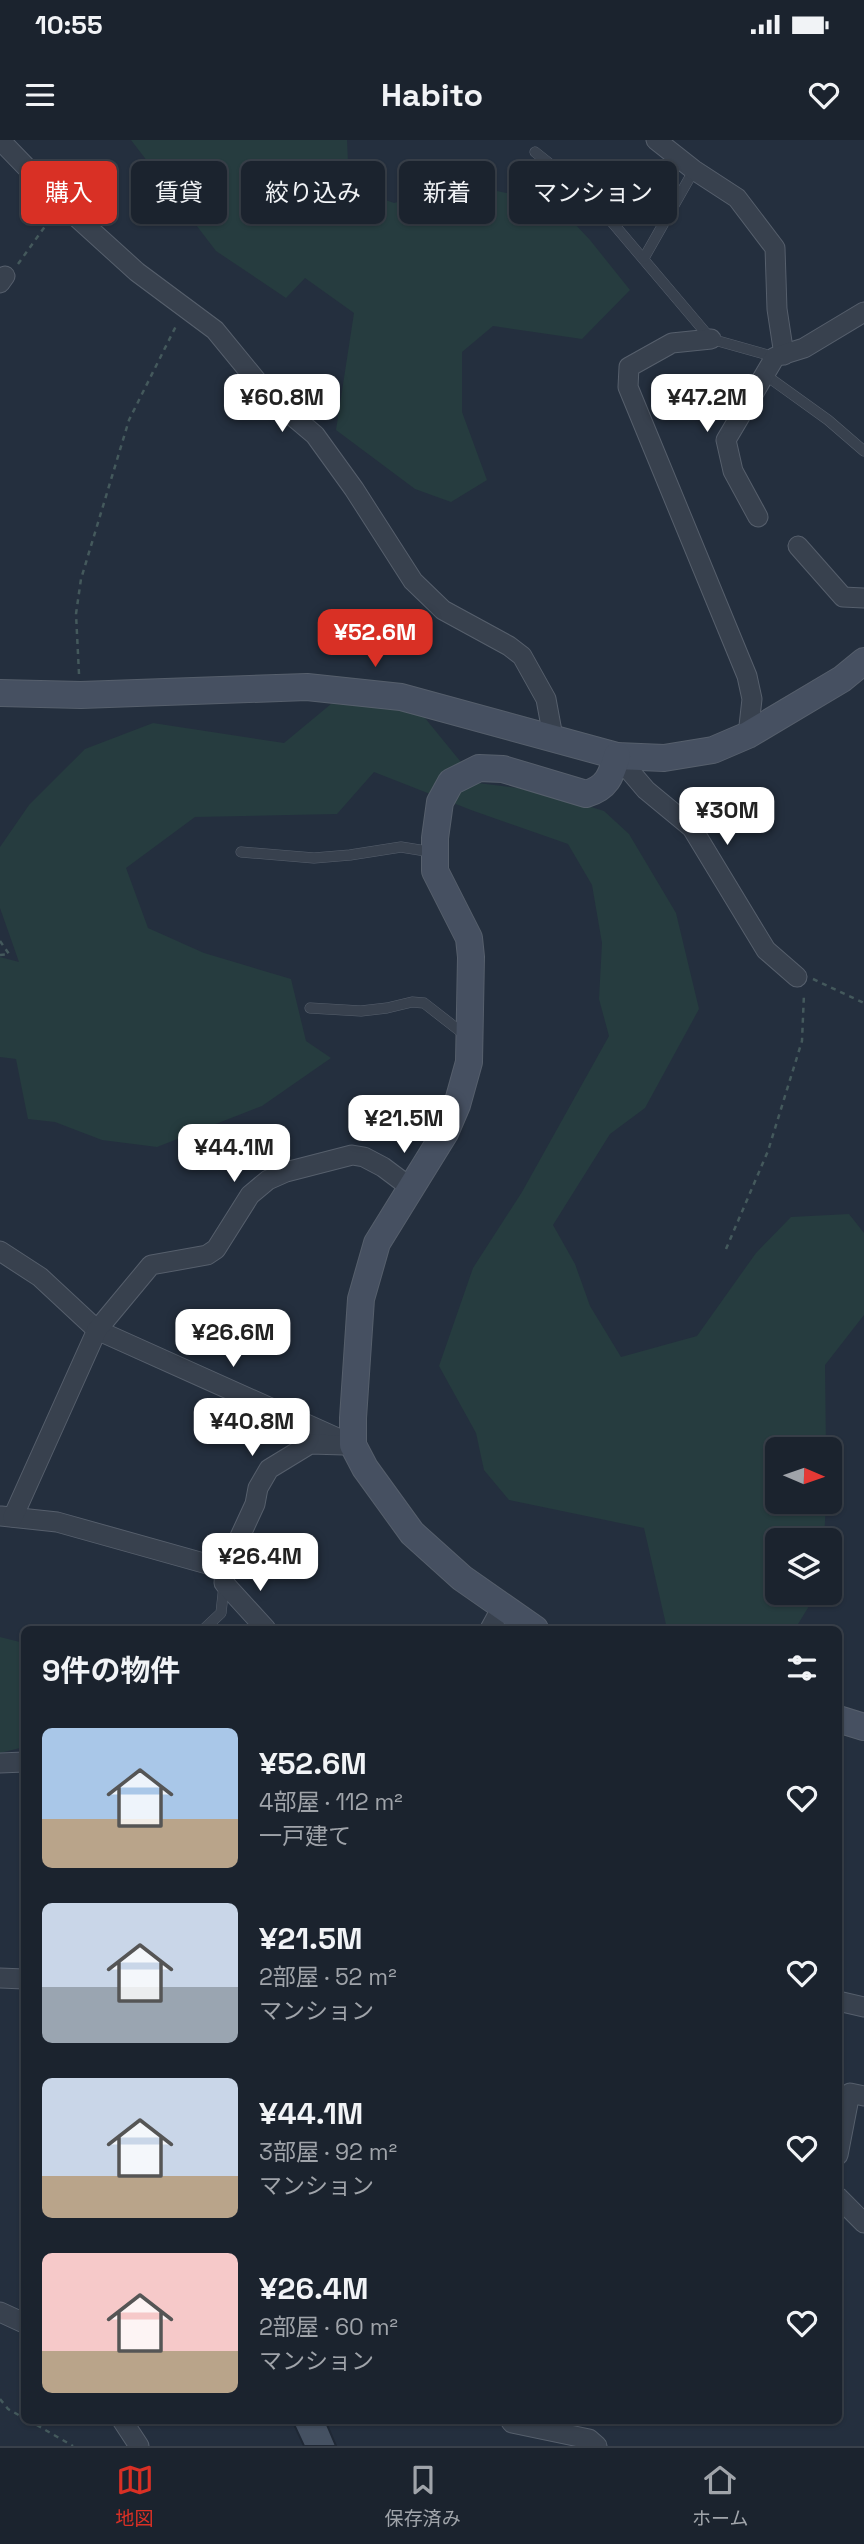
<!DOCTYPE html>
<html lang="ja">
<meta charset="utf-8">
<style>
:root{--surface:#1b232e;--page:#282f3a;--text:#f1f3f6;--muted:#a0a4aa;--line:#39404a;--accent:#d93025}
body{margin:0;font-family:"Space Grotesk","Noto Sans JP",sans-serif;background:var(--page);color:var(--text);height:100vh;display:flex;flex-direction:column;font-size:26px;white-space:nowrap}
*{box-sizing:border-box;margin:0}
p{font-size:23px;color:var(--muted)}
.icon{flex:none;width:38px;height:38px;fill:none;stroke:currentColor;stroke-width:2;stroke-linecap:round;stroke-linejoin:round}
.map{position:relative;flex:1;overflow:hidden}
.panel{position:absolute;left:21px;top:1486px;width:821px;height:798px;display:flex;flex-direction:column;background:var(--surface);border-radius:10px;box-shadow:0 2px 5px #0004,0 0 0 2px var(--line)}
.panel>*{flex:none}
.guide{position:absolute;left:21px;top:21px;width:822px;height:63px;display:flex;gap:14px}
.needle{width:46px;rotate:92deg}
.buttons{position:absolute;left:765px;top:1297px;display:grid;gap:14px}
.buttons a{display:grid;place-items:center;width:77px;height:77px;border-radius:10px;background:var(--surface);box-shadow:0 2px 5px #0004,0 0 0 2px var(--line);font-size:35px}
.price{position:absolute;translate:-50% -60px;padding:0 16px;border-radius:14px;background:#fff;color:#222;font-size:23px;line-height:46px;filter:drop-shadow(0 2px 4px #0008)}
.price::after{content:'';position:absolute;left:50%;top:42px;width:21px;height:16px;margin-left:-10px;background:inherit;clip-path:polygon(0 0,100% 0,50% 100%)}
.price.on{background:var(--accent);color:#fff}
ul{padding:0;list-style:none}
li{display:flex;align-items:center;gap:21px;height:175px;padding:0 21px}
li span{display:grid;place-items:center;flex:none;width:196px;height:140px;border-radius:10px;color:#555}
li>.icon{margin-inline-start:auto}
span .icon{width:84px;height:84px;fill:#fffc;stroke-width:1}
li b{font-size:30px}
h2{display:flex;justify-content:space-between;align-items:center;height:84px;padding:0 21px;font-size:30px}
.chip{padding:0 24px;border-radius:10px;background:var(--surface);box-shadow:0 2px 5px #0004,0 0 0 2px var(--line);font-size:24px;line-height:63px}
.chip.on{background:var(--accent);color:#fff}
.status{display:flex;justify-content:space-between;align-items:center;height:49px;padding:0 35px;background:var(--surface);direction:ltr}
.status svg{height:19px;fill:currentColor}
header{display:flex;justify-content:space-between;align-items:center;height:91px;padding:0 21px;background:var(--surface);font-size:32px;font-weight:600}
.tabs{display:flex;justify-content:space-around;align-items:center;height:98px;border-top:2px solid var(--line);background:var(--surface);font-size:19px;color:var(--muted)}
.tabs a{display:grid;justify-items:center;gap:4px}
.tabs .on{color:var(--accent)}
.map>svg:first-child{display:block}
.green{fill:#263c3f}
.building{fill:#455162;stroke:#1f2835;stroke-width:2}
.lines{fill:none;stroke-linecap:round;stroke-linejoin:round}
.lane-casing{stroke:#565f6c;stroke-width:11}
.street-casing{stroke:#565f6c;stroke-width:21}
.secondary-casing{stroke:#565f6c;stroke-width:28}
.path{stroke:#44595c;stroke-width:2.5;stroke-dasharray:5 5;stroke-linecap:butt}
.lane{stroke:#38414e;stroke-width:10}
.street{stroke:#38414e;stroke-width:19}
.secondary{stroke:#465061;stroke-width:26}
</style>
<div class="status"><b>10:55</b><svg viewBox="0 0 49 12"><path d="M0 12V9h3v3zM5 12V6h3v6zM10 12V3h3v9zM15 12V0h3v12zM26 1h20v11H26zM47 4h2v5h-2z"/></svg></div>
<header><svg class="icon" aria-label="menu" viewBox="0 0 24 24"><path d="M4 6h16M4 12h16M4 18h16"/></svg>Habito<svg class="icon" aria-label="heart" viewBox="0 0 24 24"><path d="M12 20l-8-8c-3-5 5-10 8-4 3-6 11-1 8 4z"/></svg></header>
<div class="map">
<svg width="864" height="2306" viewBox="0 0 864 2306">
<rect width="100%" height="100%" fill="#242f3e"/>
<!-- green -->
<g class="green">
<polygon points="131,0 347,0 349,47 394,63 423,55 497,51 556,64 590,100 630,150 582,199 493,186 462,212 462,272 487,340 451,362 415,349 336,290 354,173 305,138 286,158 216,111"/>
<polygon points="331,564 416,567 478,643 518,648 559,657 604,671 629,694 676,773 699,869 645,968 610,994 553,1085 575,1124 590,1166 621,1217 697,1196 756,1113 791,1077 849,1074 864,1093 864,1175 825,1225 826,1309 777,1309 777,1362 826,1362 824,1400 777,1400 777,1452 817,1453 795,1489 667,1489 644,1388 509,1360 484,1330 476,1293 439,1226 473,1128 522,1052 609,896 599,859 602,803 592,745 568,704 471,670 374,632 337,674 195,677 126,728 148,788 204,813 291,839 306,901 331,918 262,966 157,1007 102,1000 55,982 28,979 16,919 0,917 0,817 19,822 0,768 0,707 29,665 85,609 153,583 284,603"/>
<polygon points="0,1497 24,1503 24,1607 0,1613"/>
</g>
<!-- building -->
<polygon class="building" points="292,2280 325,2280 336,2306 304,2306"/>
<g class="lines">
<defs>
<g id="lane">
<polyline points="535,12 589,55 711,199 775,217"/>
<polyline points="644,118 694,30"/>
<polyline points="764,234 828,280 864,311"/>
<polyline points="241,712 314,718 350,715 401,707 432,712"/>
<polyline points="310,868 361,871 387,868 412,862 424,863 465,895"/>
<polyline points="204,1489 221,1473 224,1445"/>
</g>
<g id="street">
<polyline points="0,0 62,64 137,132 215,190 270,257 315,295 354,349 413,441 443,470 509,506 522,516 546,559 553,597"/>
<polyline points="656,0 694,30 737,58 775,108 777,169 784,215"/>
<polyline points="0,143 5,136"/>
<polyline points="711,199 672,203 629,227 628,247 747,536 752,559 748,595"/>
<polyline points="758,377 733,331 726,300 775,217 804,208 864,172"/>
<polyline points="798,406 843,457 864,458"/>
<polyline points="617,616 646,650 692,688 766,810 797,837"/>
<polyline points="0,1111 40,1137 97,1190 353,1305"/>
<polyline points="1,1376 57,1382 225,1429"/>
<polyline points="13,1377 97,1190 151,1125 207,1115 216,1109 250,1055 268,1040 286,1032 352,1015 364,1017 383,1027 411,1048"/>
<polyline points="266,1489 224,1443 225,1429 255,1364 258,1348 269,1329 310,1304 344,1305"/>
<polyline points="490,1489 502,1467"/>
<polyline points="0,1623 24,1622"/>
<polyline points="0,1838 24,1839"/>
<polyline points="838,1861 864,1867"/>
<polyline points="838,2015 850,1953 864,1956"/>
<polyline points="838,2057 864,2083"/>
<polyline points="0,2172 24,2183"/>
<polyline points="122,2280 139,2306"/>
<polyline points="510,2280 512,2283 589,2299 597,2306"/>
</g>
<g id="secondary">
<polyline points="0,553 81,555 307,547 401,557 617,616 664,618 713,610 748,595 842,539 864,521"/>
<path d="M535,1489L462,1438L412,1393L365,1328L353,1305V1278L361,1159L377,1103L445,993L457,965L469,922L471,817L469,798L435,731V698L440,662L451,642L479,628L503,629L586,654C607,648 611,636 617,616"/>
<polyline points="838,1579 864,1587"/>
</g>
</defs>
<!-- lane casing -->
<use href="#lane" class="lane-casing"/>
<!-- street casing -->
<use href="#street" class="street-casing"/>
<!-- secondary casing -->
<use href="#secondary" class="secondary-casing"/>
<!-- path -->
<g class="path">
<polyline points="18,124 51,78"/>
<polyline points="79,534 76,474 81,439 129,280 176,186"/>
<polyline points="0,801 9,814 0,815"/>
<polyline points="813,839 864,863"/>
<polyline points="726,1109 768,1011 802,901 804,854"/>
<polyline points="0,2259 8,2269 24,2278"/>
<polyline points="28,2280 73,2306"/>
</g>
<!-- lane -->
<use href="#lane" class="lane"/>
<!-- street -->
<use href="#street" class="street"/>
<!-- secondary -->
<use href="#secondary" class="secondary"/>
</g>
</svg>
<div class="buttons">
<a><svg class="needle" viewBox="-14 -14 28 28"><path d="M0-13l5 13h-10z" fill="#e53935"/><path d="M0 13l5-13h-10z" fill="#a0a4aa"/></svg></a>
<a><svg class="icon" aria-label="layers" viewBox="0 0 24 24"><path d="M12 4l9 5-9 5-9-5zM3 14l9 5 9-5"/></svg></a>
</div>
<b class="price" style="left:282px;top:294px">¥60.8M</b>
<b class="price" style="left:707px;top:294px">¥47.2M</b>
<b class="price on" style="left:375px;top:529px">¥52.6M</b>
<b class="price" style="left:727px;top:707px">¥30M</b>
<b class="price" style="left:404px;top:1015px">¥21.5M</b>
<b class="price" style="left:234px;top:1044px">¥44.1M</b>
<b class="price" style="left:233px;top:1229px">¥26.6M</b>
<b class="price" style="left:252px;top:1318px">¥40.8M</b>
<b class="price" style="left:260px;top:1453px">¥26.4M</b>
<div class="guide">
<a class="chip on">購入</a>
<a class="chip">賃貸</a>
<a class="chip">絞り込み</a>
<a class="chip">新着</a>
<a class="chip">マンション</a>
</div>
<section class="panel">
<h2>9件の物件<svg class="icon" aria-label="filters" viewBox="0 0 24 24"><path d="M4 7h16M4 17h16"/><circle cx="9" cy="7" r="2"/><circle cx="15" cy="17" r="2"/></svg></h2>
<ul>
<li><span style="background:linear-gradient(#a9c7e8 65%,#b9a48a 0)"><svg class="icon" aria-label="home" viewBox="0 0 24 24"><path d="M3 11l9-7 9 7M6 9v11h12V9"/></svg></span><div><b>¥52.6M</b><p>4部屋 · 112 m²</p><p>一戸建て</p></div><svg class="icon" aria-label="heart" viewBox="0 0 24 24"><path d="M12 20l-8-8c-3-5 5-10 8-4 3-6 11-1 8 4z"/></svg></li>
<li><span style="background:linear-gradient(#c9d6e8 60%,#9aa5b1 0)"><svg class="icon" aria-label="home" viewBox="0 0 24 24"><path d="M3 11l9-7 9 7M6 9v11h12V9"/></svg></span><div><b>¥21.5M</b><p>2部屋 · 52 m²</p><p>マンション</p></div><svg class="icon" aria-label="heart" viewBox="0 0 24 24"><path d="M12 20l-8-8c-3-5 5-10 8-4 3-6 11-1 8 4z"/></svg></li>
<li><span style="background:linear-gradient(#c9d6e8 70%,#b9a48a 0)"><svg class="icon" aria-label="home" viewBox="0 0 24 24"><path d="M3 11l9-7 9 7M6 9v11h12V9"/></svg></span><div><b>¥44.1M</b><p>3部屋 · 92 m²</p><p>マンション</p></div><svg class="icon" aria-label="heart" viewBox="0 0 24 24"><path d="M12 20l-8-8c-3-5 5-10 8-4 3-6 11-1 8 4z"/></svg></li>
<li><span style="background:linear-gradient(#f6c9c9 70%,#b9a48a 0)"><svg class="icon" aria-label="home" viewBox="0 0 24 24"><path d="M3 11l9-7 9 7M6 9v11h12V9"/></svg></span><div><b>¥26.4M</b><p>2部屋 · 60 m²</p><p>マンション</p></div><svg class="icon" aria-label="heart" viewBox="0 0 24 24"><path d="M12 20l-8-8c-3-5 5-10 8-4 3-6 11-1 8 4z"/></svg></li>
</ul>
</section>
</div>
<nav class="tabs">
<a class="on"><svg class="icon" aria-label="map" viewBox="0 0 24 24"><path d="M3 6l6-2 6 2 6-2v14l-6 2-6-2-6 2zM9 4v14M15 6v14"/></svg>地図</a>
<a><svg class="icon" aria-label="saved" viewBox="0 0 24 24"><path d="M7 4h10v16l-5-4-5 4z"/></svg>保存済み</a>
<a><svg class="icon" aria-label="home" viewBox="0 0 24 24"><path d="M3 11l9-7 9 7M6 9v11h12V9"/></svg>ホーム</a>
</nav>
